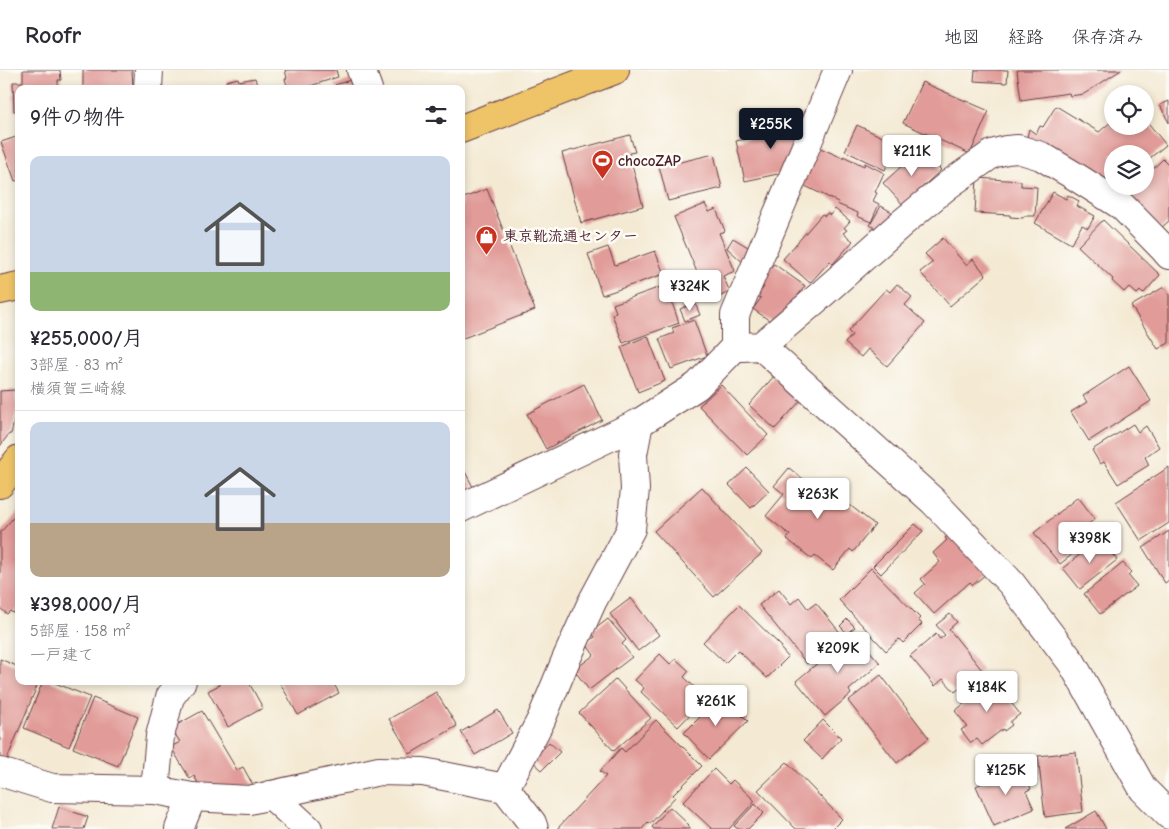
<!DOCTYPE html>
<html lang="ja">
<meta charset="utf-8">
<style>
:root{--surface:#fff;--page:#f7f7f7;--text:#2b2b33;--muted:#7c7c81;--line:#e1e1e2;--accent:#111827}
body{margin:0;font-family:"Comic Neue","Klee One",sans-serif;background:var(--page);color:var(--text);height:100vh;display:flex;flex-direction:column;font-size:19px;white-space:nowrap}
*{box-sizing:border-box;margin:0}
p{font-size:16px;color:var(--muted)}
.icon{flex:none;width:28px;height:28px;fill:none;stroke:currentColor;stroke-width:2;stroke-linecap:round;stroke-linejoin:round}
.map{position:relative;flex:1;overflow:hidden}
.sheet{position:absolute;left:15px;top:15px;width:450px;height:600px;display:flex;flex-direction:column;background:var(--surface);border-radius:10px;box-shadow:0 2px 8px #0003}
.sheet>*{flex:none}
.tools{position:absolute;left:1104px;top:15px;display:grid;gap:10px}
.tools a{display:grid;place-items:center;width:50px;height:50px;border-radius:50%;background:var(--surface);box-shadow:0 2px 8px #0003;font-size:25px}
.price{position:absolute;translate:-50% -42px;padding:0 11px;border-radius:5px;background:#fff;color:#222;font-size:16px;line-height:32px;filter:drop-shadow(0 1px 2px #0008)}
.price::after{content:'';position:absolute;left:50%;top:30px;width:15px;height:11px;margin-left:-8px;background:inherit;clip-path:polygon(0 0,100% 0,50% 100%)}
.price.on{background:var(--accent);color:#fff}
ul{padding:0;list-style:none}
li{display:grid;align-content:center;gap:10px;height:265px;padding:0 15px}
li+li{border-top:1px solid var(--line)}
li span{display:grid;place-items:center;height:155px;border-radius:10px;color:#555}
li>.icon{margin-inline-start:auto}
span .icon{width:90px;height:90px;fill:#fffc;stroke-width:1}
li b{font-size:21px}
h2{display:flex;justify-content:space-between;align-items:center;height:60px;padding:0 15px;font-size:21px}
header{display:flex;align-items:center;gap:30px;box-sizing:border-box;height:70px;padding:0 25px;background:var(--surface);border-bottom:1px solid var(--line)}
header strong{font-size:24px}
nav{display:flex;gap:28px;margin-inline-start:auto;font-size:18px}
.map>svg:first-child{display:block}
.building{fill:#e19b98}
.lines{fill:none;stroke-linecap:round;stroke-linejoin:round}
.minor-casing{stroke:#643d44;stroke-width:30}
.major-casing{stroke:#643d44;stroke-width:30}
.minor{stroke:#fff;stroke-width:28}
.major{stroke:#efc469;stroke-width:28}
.labels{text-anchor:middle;stroke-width:5;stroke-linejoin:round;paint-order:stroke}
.poi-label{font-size:15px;font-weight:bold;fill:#4a1f2b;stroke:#fdfcf7;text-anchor:start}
</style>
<header>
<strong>Roofr</strong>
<nav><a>地図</a><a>経路</a><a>保存済み</a></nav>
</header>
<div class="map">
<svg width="1169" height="759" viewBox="0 0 1169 759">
<rect width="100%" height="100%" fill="#fdfcf7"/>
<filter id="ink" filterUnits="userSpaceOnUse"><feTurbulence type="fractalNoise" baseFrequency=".02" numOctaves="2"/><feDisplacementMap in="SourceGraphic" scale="10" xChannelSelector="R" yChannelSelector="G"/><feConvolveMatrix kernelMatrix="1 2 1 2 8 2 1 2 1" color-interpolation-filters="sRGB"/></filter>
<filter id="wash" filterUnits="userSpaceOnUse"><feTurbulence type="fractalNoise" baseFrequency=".0096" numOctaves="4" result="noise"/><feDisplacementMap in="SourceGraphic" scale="20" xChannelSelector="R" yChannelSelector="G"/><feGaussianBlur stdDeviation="1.12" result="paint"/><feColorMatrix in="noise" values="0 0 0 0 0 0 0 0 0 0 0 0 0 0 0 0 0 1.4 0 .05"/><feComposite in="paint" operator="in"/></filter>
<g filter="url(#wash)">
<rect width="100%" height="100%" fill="#f4ead4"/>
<g id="blocks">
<!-- building -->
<g class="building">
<polygon points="23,0 60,0 61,10 58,10 58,19 19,19 19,41 14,41 13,12 23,12"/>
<polygon points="83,0 132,0 133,19 83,19"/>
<polygon points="285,0 336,0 338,7 301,19 288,19 285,9 287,8"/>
<polygon points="975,0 1008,0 1007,13 974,11"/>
<polygon points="1017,0 1121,0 1084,24 1070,26 1069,23 1021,30"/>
<polygon points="238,8 239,11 255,8 257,15 264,15 264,19 228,19 226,11"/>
<polygon points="356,8 360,19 337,19 335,15"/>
<polygon points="922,12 989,41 970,84 903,53"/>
<polygon points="1169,31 1169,53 1160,35"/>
<polygon points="1056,36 1099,62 1112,51 1112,56 1145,56 1145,49 1166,75 1145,92 1145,84 1112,84 1112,116 1025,75 1029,59 1036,64 1040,56 1043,57"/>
<polygon points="810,45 787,102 745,111 736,71 781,61 787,47"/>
<polygon points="857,55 897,74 885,100 845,81"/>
<polygon points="630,65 635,82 629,83 643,136 581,153 562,83"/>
<polygon points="19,66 19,110 15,111 1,72"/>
<polygon points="818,77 843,88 843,86 864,96 865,93 884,103 875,122 877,123 873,131 879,134 871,152 857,146 858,143 837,134 838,132 801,114"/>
<polygon points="922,78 941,100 903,135 883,113"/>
<polygon points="678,84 680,92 714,84 722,118 668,131 658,92 663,91 662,89"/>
<polygon points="1163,89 1169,95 1169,151 1161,158 1124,126 1134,116 1145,116 1145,106"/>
<polygon points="977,108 1021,111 1021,116 1037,117 1035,146 1024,146 1023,148 1010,147 1010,145 975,143"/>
<polygon points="487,119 535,240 461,269 461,129"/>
<polygon points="1053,122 1066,129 1068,125 1079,131 1077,136 1095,146 1088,158 1082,155 1071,174 1035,153"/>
<polygon points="705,134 709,142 716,139 725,161 719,163 735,201 723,206 730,222 709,231 674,147"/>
<polygon points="881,136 897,145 886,164 870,155"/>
<polygon points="835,139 850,151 844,158 847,160 843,163 853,171 833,194 830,191 810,213 783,189 822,144 825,146 827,143 830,145"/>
<polygon points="1103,150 1160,205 1143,224 1140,221 1137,224 1129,217 1124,222 1112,211 1113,209 1078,176"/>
<polygon points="733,168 753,180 746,195 727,178"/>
<polygon points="943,168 966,195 973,189 986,205 950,236 920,202 933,192 925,184"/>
<polygon points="608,177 615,195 655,181 664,204 602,225 588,184"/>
<polygon points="774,194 805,216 784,244 773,253 753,239 761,228 757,226 764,217 759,214"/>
<polygon points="897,214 912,227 905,235 925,253 887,296 868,279 861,287 845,273 852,265 848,261 886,219 890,222"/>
<polygon points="666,215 679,253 623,273 612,244 616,242 613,234"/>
<polygon points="1164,217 1169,225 1169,273 1158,279 1131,236"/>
<polygon points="695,233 700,245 685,251 680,239"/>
<polygon points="694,250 707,286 671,299 659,269 674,263 672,258"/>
<polygon points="648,266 665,311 638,322 621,277"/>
<polygon points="1129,296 1151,331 1089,371 1071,342 1087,332 1083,326"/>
<polygon points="775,305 802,329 775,359 749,335"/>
<polygon points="584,314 602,350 546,379 527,344"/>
<polygon points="721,315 768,365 747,385 699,336"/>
<polygon points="15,320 17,339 11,364 9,364 0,376 0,321"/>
<polygon points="1133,354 1138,362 1146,356 1159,377 1145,387 1149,395 1118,414 1104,392 1100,394 1092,380"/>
<polygon points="461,394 473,417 461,424"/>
<polygon points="1169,397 1169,453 1141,471 1116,432"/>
<polygon points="747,398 769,421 751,438 729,415"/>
<polygon points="789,398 816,419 818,417 829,425 832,421 875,455 853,482 850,479 833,500 815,486 812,489 787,469 790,465 766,446 784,424 774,416"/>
<polygon points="702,417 762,483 714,527 654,461"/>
<polygon points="1078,427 1095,449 1087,455 1096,466 1060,494 1034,463"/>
<polygon points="19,441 19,537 13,543 10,541 7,544 0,538 0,463"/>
<polygon points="915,454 923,461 881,504 873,496"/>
<polygon points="953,461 987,503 973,515 970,512 934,544 915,523 925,514 921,509 940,492 933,483 947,470 945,468"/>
<polygon points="1169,461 1169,510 1165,513 1143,478"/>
<polygon points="1100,469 1117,490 1080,519 1063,498"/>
<polygon points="1123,493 1131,502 1128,505 1137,516 1100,544 1084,524"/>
<polygon points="871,498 920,548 918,550 922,554 903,573 899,569 886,581 839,530"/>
<polygon points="779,519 791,534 799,527 808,539 816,533 842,565 807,594 759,535"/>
<polygon points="631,528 659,565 638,581 610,544"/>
<polygon points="739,535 782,577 781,579 788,587 767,608 738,580 725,593 703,572"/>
<polygon points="950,544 957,552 949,559 982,600 955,622 943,609 935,616 910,586 936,564 940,569 945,565 936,555"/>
<polygon points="608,549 626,570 622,574 632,587 589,620 574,600 594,585 586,574 595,567 591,562"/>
<polygon points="847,549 855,557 847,563 840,556"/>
<polygon points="854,563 880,593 849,620 851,624 825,646 796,611"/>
<polygon points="660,584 670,594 676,589 689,601 684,607 706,628 678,657 641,622 644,618 635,610"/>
<polygon points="0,589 19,597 19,611 39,611 6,692 0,689"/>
<polygon points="881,605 929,668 897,693 848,631"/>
<polygon points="990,606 1020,644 1010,652 1012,655 1004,661 1003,659 982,675 977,669 971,673 961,660 967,656 955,641 979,622 976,618"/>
<polygon points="616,609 651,648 614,681 579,643"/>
<polygon points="43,611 50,611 90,627 69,677 24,658"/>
<polygon points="220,611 248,611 263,638 228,657 208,621 221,614"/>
<polygon points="279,611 332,611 339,623 298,645"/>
<polygon points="436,622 457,656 410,684 389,649"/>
<polygon points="722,625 748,651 709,689 684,663"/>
<polygon points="93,628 138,647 118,696 73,678"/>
<polygon points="498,640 512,663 475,685 461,662"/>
<polygon points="202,641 237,700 243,697 253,715 224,718 200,716 194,706 190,709 171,677 180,672 171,658"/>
<polygon points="656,650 702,696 673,725 675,727 650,754 648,752 642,759 557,759 606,706 600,701 621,678 625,682"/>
<polygon points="823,650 841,668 822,689 803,671"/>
<polygon points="549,672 560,682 542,700 532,691"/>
<polygon points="1076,682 1083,742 1045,747 1038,686"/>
<polygon points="787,692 842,749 832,759 796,759 758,720"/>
<polygon points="1021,696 1031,719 1026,721 1034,739 994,756 976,716"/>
<polygon points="714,699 729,714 733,710 755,731 729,759 712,759 683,732"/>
<polygon points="755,734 764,743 748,759 738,759 734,756"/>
<polygon points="59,737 88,747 84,759 52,759"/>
<polygon points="670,737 689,755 688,756 690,759 654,759 652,757"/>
<polygon points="1096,741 1106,759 1065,759"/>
</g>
</g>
</g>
<g filter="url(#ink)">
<use href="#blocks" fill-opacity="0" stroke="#643d44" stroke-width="1"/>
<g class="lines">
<defs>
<g id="minor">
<polyline points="361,0 368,19"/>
<polyline points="148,19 149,0"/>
<polyline points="761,276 933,431 1011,513 1072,593 1143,719 1169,745"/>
<polyline points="742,277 761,276 814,231 902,153 948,115 992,84 1006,80 1018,79 1041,86 1073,105 1122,136 1163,178 1169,185"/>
<polyline points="461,438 639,353 697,316 735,277 735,245 838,0"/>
<polyline points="0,702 52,718 155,720 192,727 249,730 379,701 423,702 505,718 532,753 534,759"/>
<polyline points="505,718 541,650 565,592 592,532 631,459 635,419 633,384 639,353"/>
<polyline points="155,720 160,666 170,627 182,611"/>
<polyline points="271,725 308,759"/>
<polyline points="179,759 192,727"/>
</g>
<g id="major">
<polyline points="461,59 615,0"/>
<polyline points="0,220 19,216"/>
<polyline points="0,414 19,389"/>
</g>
</defs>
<!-- minor casing -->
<use href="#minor" class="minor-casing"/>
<!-- major casing -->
<use href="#major" class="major-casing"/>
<!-- minor -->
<use href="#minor" class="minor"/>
<!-- major -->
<use href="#major" class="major"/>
</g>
</g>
<!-- icons -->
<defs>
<symbol id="stadium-pin" viewBox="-11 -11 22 30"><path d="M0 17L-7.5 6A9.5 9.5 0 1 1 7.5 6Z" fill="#c8321e" stroke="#fdfcf7"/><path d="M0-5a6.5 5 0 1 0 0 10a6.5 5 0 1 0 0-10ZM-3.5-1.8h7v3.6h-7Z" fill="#fff"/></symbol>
<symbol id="shop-pin" viewBox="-11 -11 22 30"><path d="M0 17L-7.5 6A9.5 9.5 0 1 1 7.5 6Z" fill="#c8321e" stroke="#fdfcf7"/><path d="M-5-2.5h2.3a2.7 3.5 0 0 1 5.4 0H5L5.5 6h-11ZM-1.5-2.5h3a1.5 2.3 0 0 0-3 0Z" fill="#fff"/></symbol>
</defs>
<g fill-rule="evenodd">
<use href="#stadium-pin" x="590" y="78" width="25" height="34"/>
<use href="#shop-pin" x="474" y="154" width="25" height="34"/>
</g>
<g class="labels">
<!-- poi labels -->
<g class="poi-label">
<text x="618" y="96">chocoZAP</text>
<text x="503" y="171">東京靴流通センター</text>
</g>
</g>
</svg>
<div class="tools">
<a><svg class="icon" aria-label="locate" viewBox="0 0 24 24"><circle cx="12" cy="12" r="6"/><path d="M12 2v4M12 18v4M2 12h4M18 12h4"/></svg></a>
<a><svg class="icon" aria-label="layers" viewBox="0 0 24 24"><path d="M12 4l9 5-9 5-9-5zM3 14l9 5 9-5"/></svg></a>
</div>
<b class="price on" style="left:771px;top:80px">¥255K</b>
<b class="price" style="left:912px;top:107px">¥211K</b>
<b class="price" style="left:690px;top:242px">¥324K</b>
<b class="price" style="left:818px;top:450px">¥263K</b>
<b class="price" style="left:1090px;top:494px">¥398K</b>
<b class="price" style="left:838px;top:604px">¥209K</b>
<b class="price" style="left:987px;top:643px">¥184K</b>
<b class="price" style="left:716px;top:657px">¥261K</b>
<b class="price" style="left:1006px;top:726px">¥125K</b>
<section class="sheet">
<h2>9件の物件<svg class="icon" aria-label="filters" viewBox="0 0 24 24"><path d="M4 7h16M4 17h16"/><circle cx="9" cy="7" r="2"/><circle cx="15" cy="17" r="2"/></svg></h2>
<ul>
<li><span style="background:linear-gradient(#c9d6e8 75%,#8fb573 0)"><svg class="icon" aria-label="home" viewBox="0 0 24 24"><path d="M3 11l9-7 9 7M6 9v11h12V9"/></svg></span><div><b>¥255,000/月</b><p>3部屋 · 83 m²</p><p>横須賀三崎線</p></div></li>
<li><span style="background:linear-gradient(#c9d6e8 65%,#b9a48a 0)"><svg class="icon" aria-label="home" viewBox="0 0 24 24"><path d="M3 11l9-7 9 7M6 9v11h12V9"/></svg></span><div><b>¥398,000/月</b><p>5部屋 · 158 m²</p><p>一戸建て</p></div></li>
</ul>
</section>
</div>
